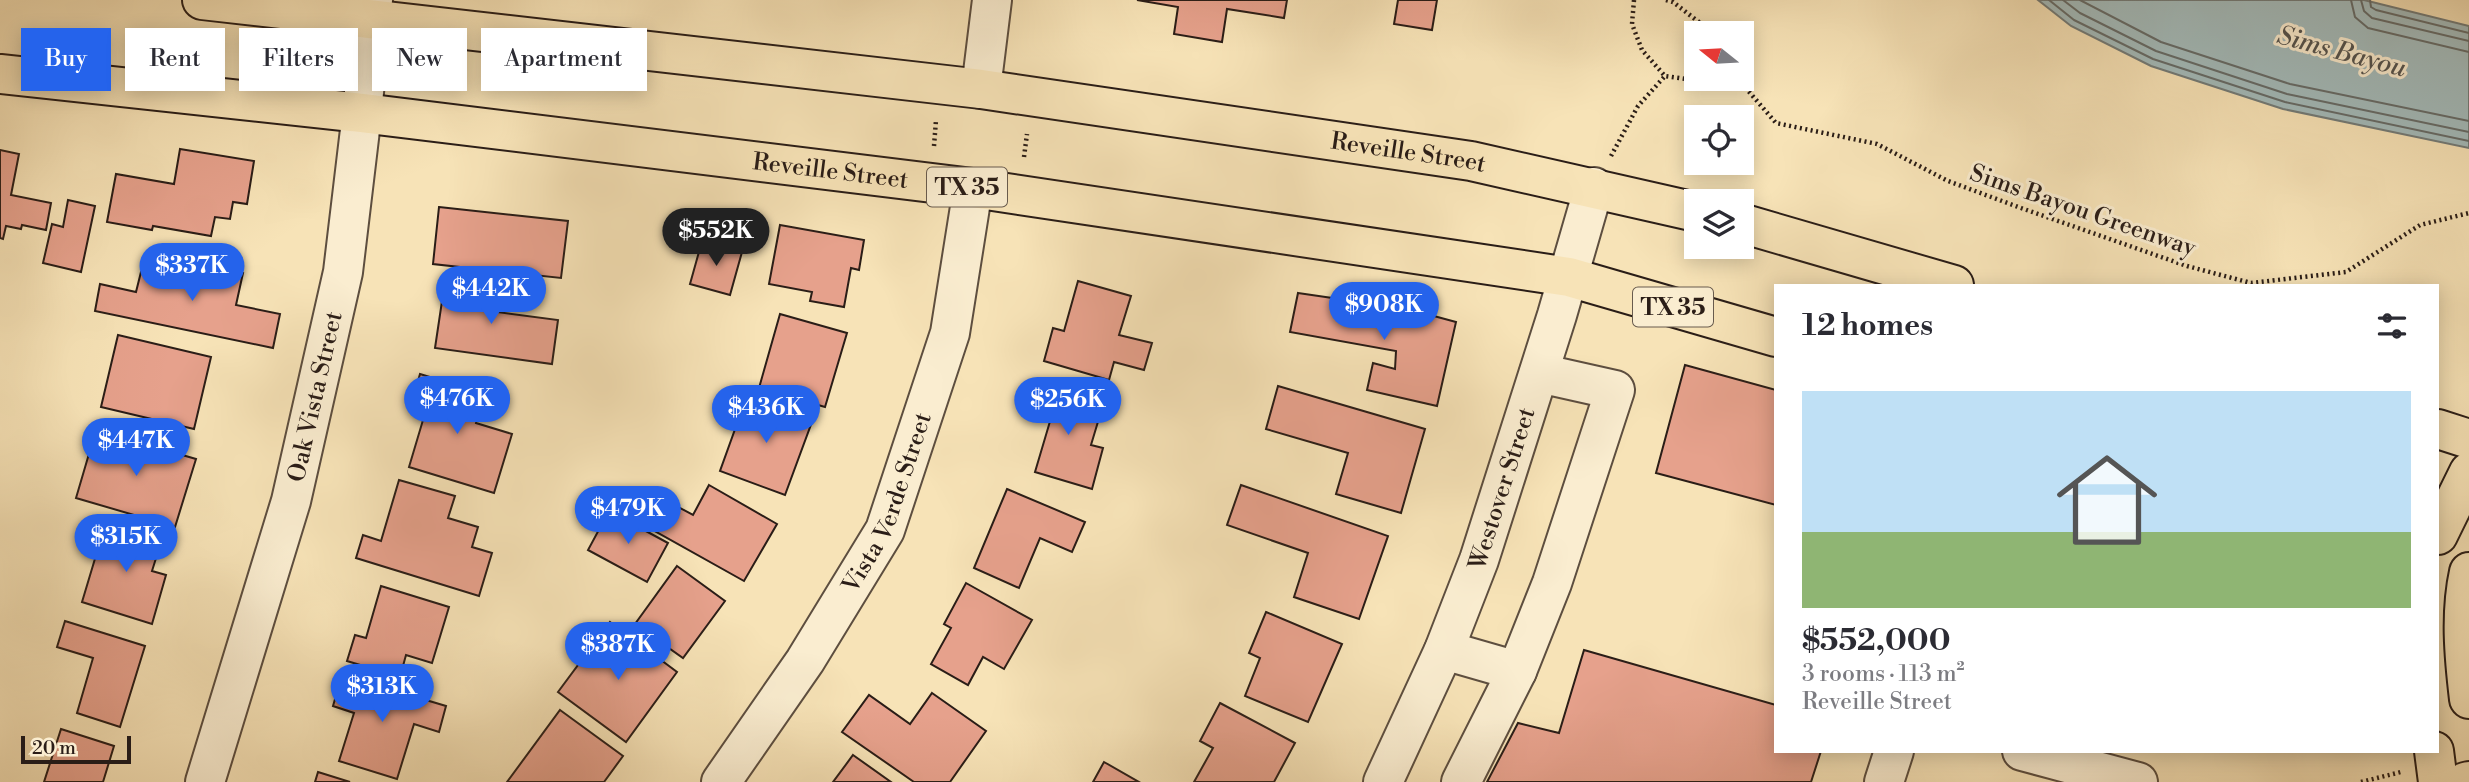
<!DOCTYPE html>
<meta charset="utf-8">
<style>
:root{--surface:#fff;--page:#f2f2f3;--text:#2b2b33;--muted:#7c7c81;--accent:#2563eb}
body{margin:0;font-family:"Libre Bodoni",serif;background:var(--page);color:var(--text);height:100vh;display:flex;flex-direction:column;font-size:26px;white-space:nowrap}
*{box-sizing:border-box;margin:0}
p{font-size:23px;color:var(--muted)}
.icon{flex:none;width:38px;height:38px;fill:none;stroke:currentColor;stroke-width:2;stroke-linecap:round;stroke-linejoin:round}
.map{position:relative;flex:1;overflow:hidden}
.details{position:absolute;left:1774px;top:284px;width:665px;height:469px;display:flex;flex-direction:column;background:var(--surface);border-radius:0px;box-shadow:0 4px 18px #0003}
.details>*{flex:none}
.hud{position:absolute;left:21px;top:28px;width:665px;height:63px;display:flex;gap:14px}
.needle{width:46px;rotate:288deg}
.buttons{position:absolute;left:1684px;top:21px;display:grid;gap:14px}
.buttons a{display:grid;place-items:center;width:70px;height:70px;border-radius:0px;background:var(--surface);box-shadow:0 4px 18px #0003;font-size:35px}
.scale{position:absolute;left:21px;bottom:18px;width:110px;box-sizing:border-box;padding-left:7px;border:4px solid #2a1d17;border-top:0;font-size:19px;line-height:24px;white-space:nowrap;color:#2a1d17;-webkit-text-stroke:5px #faedd0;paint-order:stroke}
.price{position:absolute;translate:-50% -60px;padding:0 16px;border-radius:24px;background:var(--accent);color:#fff;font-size:23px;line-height:46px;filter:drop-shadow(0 2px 4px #0008)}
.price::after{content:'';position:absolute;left:50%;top:42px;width:21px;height:16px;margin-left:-10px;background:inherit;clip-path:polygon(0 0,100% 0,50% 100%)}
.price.on{background:#222;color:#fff}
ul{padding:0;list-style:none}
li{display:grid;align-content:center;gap:14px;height:371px;padding:0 28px}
li span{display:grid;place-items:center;height:217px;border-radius:0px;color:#555}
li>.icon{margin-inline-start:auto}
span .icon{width:126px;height:126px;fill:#fffc;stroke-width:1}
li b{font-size:30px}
h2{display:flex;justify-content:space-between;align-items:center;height:84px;padding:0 28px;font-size:30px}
.chip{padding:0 24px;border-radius:0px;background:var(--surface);box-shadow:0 4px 18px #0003;font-size:24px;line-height:63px}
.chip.on{background:var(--accent);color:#fff}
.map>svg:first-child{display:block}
.water{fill:#a3bbbb;stroke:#737c79;stroke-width:2}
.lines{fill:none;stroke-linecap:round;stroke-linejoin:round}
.shore{stroke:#666c69;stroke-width:2}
.building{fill:#e6a18c;stroke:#2a1d17;stroke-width:2}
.minor-casing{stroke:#5d4e3f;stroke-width:42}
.major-casing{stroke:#2a1d17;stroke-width:42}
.path{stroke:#2a1d17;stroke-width:4.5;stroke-dasharray:2 3.5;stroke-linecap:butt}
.minor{stroke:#faedd0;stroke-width:38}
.major{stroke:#f7e3b7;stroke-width:38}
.labels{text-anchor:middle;stroke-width:6;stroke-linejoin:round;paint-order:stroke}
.shield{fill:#faedd0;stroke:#685b4e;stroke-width:2}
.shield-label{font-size:23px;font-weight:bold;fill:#2a1d17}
.street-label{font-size:24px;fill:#2a1d17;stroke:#faedd0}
.water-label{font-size:26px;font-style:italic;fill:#545450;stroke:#faedd0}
</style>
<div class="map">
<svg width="2469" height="782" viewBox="0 0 2469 782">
<rect width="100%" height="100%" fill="#f7e3b7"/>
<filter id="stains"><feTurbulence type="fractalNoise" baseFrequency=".00286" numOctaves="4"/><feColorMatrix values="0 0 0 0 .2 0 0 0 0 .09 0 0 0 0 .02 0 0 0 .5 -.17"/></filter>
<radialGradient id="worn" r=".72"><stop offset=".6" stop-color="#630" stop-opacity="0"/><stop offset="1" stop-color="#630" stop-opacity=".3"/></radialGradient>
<!-- water -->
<polygon class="water" points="2038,0 2364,0 2469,26 2469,148 2283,109 2151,66 2071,26"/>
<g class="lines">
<!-- shore -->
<g class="shore">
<polyline points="2049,0 2074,20 2153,59 2285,102 2469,141"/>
<polyline points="2063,0 2080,13 2156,51 2287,94 2469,132"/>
<polyline points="2080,0 2161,42 2290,84 2469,121"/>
<polyline points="2351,0 2355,17 2368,28 2469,52"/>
<polyline points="2361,0 2364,11 2372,18 2469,41"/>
<polyline points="2370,0 2371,7 2376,10 2469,33"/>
</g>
</g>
<!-- building -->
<g class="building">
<polygon points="1137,0 1287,0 1284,18 1227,9 1222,42 1174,34 1178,7"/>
<polygon points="1398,0 1437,0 1432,30 1394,24"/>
<polygon points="180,149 254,161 247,204 233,202 230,219 215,217 211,236 153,226 152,230 107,222 116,174 174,184"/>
<polygon points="0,150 19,154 11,195 51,203 46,230 22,225 21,229 6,226 3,239 0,238"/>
<polygon points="68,200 95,206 81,272 43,263 52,224 63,227"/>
<polygon points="439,207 568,221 561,278 433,264"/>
<polygon points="780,225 864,240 859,270 851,268 844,307 810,301 812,292 769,284"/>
<polygon points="702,241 742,252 730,295 690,284"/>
<polygon points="162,256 243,273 236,305 280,314 273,348 95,311 100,284 136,292 141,272 158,275"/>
<polygon points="445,281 501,288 497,312 558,320 552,364 435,348"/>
<polygon points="1078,281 1131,296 1119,335 1152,343 1144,370 1114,362 1109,380 1044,361 1053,328 1064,331"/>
<polygon points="1298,293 1408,309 1456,322 1437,406 1367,390 1373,363 1395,369 1396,351 1290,332"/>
<polygon points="780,314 847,333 825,407 759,388"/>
<polygon points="118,335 211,357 194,429 101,407"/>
<polygon points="1685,365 1776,390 1776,505 1656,473"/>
<polygon points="420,374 485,394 476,423 512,434 494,493 409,467 426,410 411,405"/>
<polygon points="1038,385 1103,405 1091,445 1103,448 1092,489 1035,472 1051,418 1030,412"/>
<polygon points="1278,386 1425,429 1401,513 1336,494 1348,453 1266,429"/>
<polygon points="747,396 813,419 785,495 720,471"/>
<polygon points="96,430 196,459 175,527 76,498"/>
<polygon points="399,480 455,496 448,518 478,527 472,547 492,553 479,596 356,558 363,535 381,541"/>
<polygon points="709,485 777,524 744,581 653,530 669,502 693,515"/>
<polygon points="1241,485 1388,536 1359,619 1294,597 1308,553 1227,525"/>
<polygon points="1007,489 1085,522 1072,552 1040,538 1019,588 974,568"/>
<polygon points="609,511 668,543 647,582 588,550"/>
<polygon points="106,522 162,539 152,571 166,575 152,624 82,602"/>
<polygon points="677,566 725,601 683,658 635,624"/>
<polygon points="966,583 1032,620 1004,669 983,657 968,685 931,664 951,628 944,624"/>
<polygon points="381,586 449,607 432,663 406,655 400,677 347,661 355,635 366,638"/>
<polygon points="1266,612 1342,644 1308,722 1245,696 1260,658 1249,653"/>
<polygon points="65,621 145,646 120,727 77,713 93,658 57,647"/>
<polygon points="610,622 677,672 626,742 558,692"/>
<polygon points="1584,650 1776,705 1776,751 1821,751 1811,782 1487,782 1518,723 1559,733"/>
<polygon points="342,675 446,706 439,732 414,724 397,779 339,761 354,713 333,706"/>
<polygon points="932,693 986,731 950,782 914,782 842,732 869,695 910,724"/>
<polygon points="1220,703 1295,743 1274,782 1194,782 1213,748 1200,741"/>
<polygon points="560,710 623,756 604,782 507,782"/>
<polygon points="61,729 114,746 103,782 44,782"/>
<polygon points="853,755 891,782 833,782"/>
<polygon points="1104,762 1139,782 1093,782"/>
<polygon points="318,772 350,782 315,782"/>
</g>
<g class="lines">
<defs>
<g id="minor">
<polyline points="981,89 992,0"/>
<polyline points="1444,650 1517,671"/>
<polyline points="2022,751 2138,782"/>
<path id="s1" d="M205,782L291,501L343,272L362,113L373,0"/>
<path id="s2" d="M721,782L805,661L885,530L950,333L973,188"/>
<path id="s3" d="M1383,782L1444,650L1479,560L1557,315L1594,187"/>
<polyline points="1461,782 1517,671 1552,583 1615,390 1539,373"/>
<polyline points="1884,782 1894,751"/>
</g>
<g id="major">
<path id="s4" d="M202,0L981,89L1471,161L1696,212"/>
<path id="s5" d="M0,74L362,113L973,188L1569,277L1776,337"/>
<polyline points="1741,223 1954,285"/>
<polyline points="2438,429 2469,439"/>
<polyline points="2438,535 2469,472"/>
<path d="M2469,572C2460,613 2464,657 2469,699"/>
<polyline points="2434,751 2438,782"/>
<polyline points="2465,782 2469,781"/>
</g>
</defs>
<!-- minor casing -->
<use href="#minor" class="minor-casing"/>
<!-- major casing -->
<use href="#major" class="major-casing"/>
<!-- path -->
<g class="path">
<polyline points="1634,0 1632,24 1642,50 1665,76 1694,80 1741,83"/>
<polyline points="1666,0 1673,2 1713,33"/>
<polyline points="1738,79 1776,123 1877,144 1948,181 2021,208 2187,266 2251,283 2346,272 2420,225 2469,213"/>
<polyline points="934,146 936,120"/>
<polyline points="1611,156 1638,106 1665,76"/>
<polyline points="1024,157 1027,134"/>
<polyline points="2361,782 2401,772"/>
</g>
<!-- minor -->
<use href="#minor" class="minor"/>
<!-- major -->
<use href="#major" class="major"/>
</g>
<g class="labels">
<!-- shield labels -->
<g class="shield">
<rect x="927" y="167.5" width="80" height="39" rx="5"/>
<rect x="1633" y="287.5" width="80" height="39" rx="5"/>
</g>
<g class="shield-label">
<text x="967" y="195">TX 35</text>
<text x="1673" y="315">TX 35</text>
</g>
<!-- street labels -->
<g class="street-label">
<text dy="8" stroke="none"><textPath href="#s4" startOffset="1216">Reveille Street</textPath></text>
<text dy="8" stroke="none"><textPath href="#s5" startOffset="836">Reveille Street</textPath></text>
<text transform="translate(2083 210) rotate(19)" y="8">Sims Bayou Greenway</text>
<text dy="8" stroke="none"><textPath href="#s1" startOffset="401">Oak Vista Street</textPath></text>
<text dy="8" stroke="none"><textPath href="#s3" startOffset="317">Westover Street</textPath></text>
<text dy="8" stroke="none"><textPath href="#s2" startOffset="327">Vista Verde Street</textPath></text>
</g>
<!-- water labels -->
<g class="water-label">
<text transform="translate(2342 51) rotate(15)" y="9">Sims Bayou</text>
</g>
</g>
<rect width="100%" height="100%" filter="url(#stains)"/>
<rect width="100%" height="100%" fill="url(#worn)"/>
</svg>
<div class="buttons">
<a><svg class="needle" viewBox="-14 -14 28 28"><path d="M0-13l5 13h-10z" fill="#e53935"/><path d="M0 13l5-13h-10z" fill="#7c7c81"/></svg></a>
<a><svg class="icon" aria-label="locate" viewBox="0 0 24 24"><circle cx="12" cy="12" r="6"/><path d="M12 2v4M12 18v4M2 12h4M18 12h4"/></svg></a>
<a><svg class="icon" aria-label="layers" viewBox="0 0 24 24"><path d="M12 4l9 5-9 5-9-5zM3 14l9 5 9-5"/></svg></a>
</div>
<div class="scale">20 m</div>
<b class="price on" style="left:716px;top:268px">$552K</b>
<b class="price" style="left:192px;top:303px">$337K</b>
<b class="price" style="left:491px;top:326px">$442K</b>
<b class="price" style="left:1384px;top:342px">$908K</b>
<b class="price" style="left:457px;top:436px">$476K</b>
<b class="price" style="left:1068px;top:437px">$256K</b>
<b class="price" style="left:766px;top:445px">$436K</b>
<b class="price" style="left:136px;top:478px">$447K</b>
<b class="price" style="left:628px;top:546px">$479K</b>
<b class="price" style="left:126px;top:574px">$315K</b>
<b class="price" style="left:618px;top:682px">$387K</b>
<b class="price" style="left:382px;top:724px">$313K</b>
<div class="hud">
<a class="chip on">Buy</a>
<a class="chip">Rent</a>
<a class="chip">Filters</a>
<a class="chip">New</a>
<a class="chip">Apartment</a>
</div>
<section class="details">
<h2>12 homes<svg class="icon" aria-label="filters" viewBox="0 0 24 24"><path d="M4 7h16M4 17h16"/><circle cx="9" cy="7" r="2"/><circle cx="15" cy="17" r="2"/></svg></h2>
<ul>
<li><span style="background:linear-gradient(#bfe0f5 65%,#8fb573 0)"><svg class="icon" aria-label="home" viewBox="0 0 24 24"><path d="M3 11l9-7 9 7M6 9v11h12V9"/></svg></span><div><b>$552,000</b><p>3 rooms · 113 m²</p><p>Reveille Street</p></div></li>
</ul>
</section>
</div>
